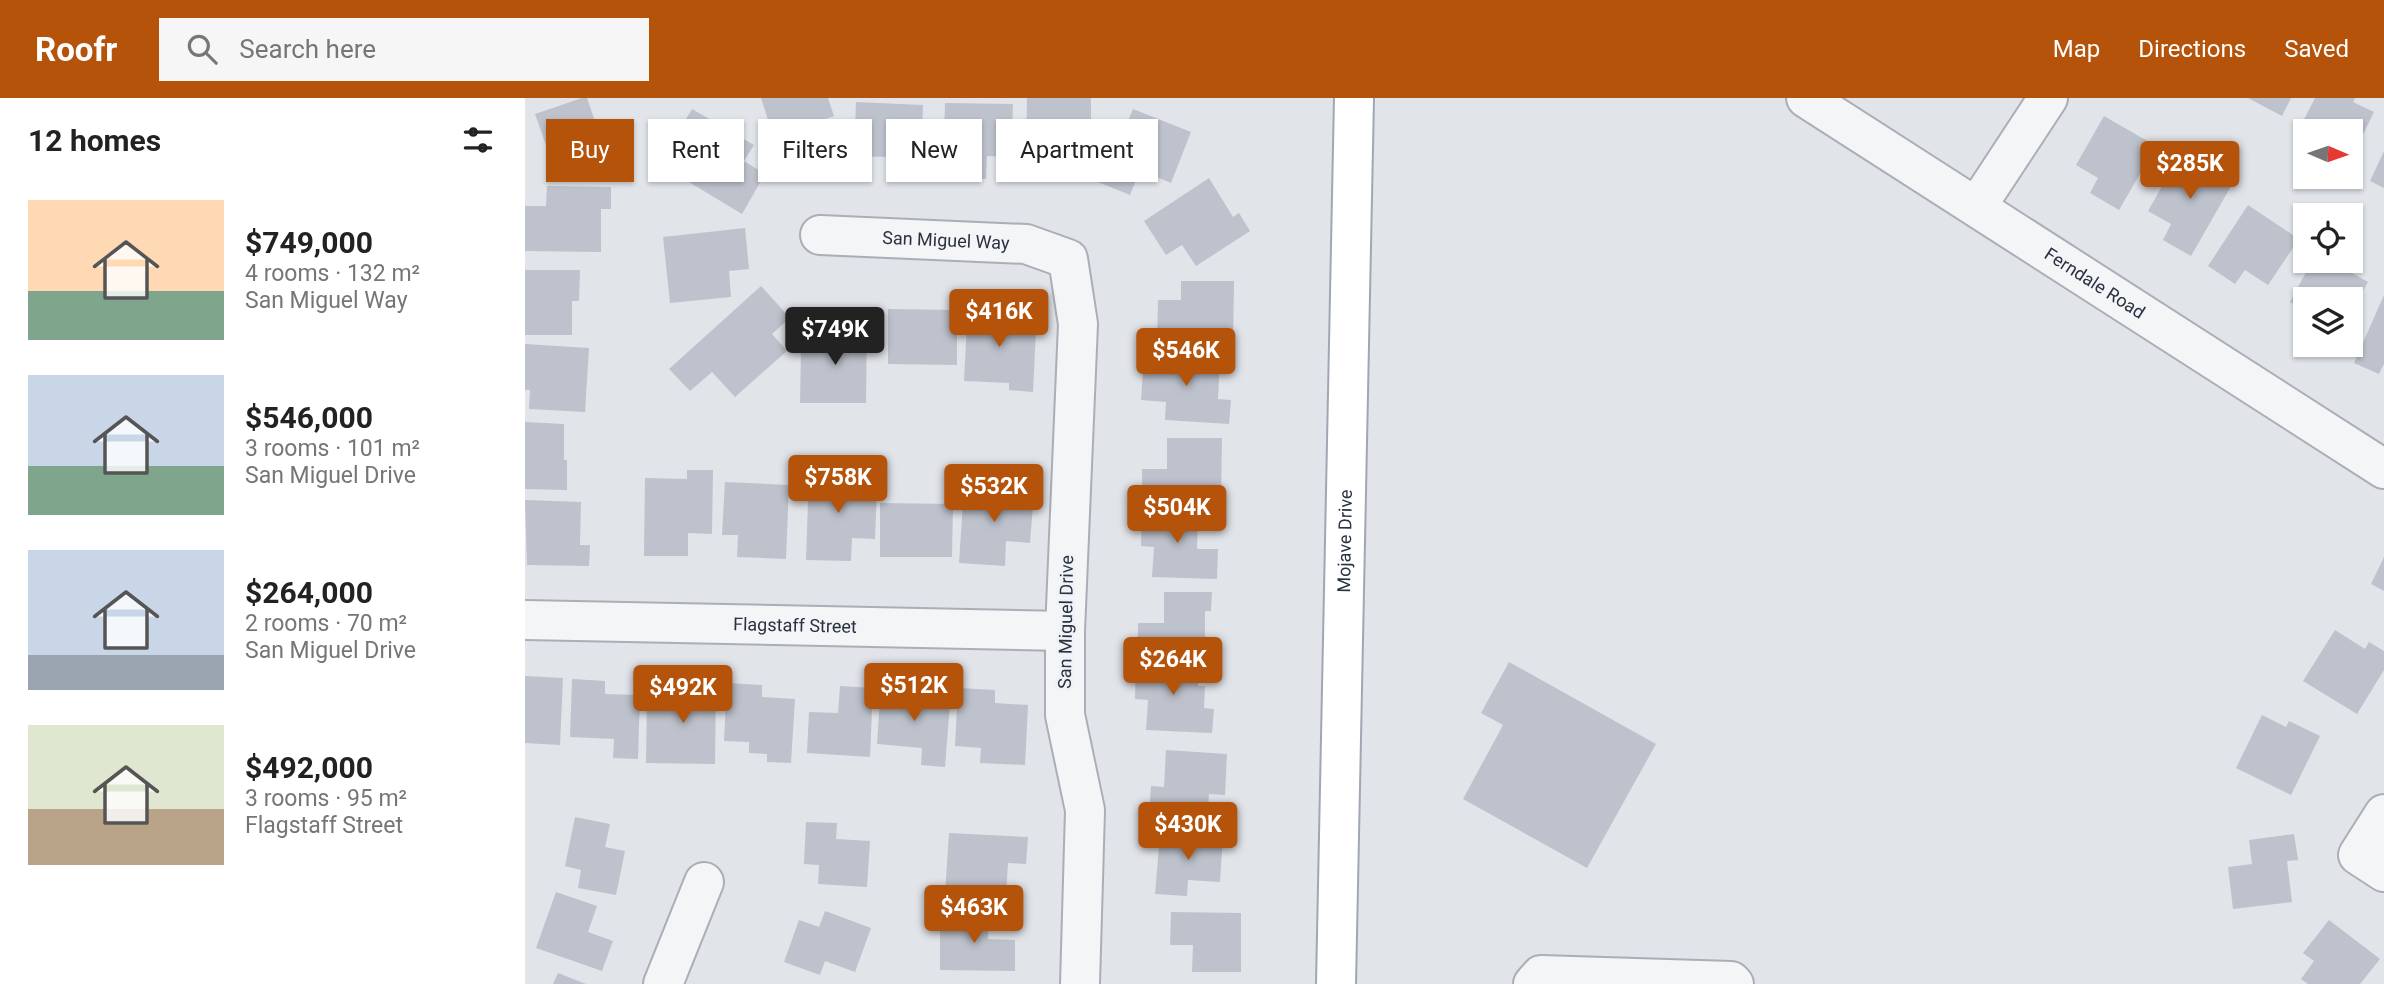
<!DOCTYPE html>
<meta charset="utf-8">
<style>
:root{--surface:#fff;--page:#f6f6f6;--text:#222;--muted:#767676;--accent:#b45309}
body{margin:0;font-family:Roboto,sans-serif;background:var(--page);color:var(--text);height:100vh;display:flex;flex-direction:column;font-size:26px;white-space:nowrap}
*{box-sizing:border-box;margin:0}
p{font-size:23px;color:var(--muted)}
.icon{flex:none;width:38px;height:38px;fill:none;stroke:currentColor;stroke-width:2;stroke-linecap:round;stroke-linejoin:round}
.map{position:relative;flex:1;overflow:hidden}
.side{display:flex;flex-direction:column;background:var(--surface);width:525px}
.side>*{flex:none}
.guide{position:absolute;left:21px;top:21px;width:665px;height:63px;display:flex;gap:14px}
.needle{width:46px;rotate:92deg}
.tools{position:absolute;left:1768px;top:21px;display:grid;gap:14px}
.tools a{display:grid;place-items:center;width:70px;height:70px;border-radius:0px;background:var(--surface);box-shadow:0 2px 5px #0004;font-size:35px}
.price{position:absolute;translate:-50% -60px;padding:0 16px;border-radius:7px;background:var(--accent);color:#fff;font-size:23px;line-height:46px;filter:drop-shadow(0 2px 4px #0008)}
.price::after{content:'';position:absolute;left:50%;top:42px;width:21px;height:16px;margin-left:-10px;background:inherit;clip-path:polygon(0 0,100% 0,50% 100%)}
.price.active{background:#222;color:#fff}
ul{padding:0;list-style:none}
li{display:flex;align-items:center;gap:21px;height:175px;padding:0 28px}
li span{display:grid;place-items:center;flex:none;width:196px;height:140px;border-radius:0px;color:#555}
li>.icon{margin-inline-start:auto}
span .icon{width:84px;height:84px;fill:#fffc;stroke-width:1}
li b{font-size:30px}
h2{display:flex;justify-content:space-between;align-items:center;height:84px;padding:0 28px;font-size:30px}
.chip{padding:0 24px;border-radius:0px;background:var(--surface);box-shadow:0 2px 5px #0004;font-size:24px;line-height:63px}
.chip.active{background:var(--accent);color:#fff}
header{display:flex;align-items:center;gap:42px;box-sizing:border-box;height:98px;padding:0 35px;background:var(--accent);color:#fff}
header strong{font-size:33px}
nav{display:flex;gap:38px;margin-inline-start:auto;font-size:24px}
.search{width:490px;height:63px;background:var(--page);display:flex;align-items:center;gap:18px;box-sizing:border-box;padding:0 24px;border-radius:0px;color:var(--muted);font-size:26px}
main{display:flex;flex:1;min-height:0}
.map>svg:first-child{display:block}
.building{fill:#bec2cc}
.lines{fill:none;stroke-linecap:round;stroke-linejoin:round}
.minor-casing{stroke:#aaaeb6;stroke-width:42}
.major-casing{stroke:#a0a7b4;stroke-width:42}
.minor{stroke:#f3f5f7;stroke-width:38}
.major{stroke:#fff;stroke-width:38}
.labels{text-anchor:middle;stroke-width:6;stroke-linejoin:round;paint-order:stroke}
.street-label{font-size:18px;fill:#2a3140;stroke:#f0f3f6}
</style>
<header>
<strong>Roofr</strong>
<div class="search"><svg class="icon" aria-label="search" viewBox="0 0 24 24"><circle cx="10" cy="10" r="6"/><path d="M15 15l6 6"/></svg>Search here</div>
<nav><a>Map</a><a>Directions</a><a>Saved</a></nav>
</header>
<main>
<section class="side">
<h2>12 homes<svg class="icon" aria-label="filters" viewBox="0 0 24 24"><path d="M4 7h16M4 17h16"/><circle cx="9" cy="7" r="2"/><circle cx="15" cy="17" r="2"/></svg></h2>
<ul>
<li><span style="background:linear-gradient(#ffd9b3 65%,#7fa58c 0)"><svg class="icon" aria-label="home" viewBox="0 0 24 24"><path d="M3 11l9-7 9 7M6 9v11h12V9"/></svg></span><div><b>$749,000</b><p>4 rooms · 132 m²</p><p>San Miguel Way</p></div></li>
<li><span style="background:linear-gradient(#c9d6e8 65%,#7fa58c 0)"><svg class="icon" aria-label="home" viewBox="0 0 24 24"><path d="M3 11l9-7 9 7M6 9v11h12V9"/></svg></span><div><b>$546,000</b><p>3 rooms · 101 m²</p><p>San Miguel Drive</p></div></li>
<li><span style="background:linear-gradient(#c9d6e8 75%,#9aa5b1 0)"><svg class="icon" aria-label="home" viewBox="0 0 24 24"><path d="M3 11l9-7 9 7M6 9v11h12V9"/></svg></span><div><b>$264,000</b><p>2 rooms · 70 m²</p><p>San Miguel Drive</p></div></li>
<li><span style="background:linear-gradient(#dfe7d0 60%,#b9a48a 0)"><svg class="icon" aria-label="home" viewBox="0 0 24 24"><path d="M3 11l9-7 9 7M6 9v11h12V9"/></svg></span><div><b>$492,000</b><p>3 rooms · 95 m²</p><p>Flagstaff Street</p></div></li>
</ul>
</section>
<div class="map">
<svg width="1859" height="886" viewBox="0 0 1859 886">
<rect width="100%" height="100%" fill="#e1e4e9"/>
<!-- building -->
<g class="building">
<polygon points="57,0 62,0 83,61 32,78 10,16"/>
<polygon points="236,0 303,0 309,18 294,23 303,49 257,65"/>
<polygon points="502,0 566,0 566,68 501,67"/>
<polygon points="1723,0 1766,0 1757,18"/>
<polygon points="1790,0 1830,0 1828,4 1849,14 1825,63 1825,33 1780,33 1780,39 1772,35"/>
<polygon points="331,4 398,7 396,60 329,58"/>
<polygon points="420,5 488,6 486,59 462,58 461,81 418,80"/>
<polygon points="167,11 229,47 219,63 240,76 217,116 134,66"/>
<polygon points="608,11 666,34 646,85 615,72 605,97 563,80 574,51 589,57"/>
<polygon points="1579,18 1631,48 1594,112 1565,95 1573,80 1551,67"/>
<polygon points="1657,53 1709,83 1666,158 1638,142 1646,126 1623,113"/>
<polygon points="1859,53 1859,90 1845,83"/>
<polygon points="684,80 708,119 714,115 725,133 671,168 657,147 641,157 619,123"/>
<polygon points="22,88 86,89 86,111 76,111 76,154 0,153 0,108 21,108"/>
<polygon points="1723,107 1774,141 1743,187 1720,172 1710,186 1683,168"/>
<polygon points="220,130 224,171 204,173 206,199 145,205 138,139"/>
<polygon points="1787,163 1805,163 1843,184 1825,216 1825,201 1780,201 1780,213 1765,204"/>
<polygon points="0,172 55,172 54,203 47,203 47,237 0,237"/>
<polygon points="656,183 709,183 708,248 632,247 633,202 656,202"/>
<polygon points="236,188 265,220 247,236 262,253 210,299 187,274 165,293 144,271"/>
<polygon points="1859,197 1859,266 1854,276 1829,265"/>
<polygon points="443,206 487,209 486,230 511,232 508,294 484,292 484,285 439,283"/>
<polygon points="363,211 432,212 432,267 363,266"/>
<polygon points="293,229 342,229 341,305 275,305 276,250 293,251"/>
<polygon points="0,246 64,250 60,314 4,311 5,292 0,292"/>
<polygon points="619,256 695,261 693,301 706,302 704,326 640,322 641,304 616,302"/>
<polygon points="0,324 39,326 39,362 42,362 42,392 0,391"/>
<polygon points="642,340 697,340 696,403 617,402 617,371 642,371"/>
<polygon points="162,372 188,372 187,436 163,435 163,458 119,458 120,380 162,381"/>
<polygon points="284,375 336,376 336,390 352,391 350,441 327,440 326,463 281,462"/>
<polygon points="200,384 264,387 261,461 212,459 213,437 197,437"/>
<polygon points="439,389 509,394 505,445 481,443 480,468 434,465"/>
<polygon points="0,402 56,404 55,447 65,447 64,468 2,467"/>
<polygon points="355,405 428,406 427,459 355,459"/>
<polygon points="617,411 673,412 672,451 693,451 692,481 627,479 629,449 616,448"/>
<polygon points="1859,459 1859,493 1846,486"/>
<polygon points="639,494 687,494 686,513 680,513 680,558 613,557 613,525 639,525"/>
<polygon points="1810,532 1840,551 1844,544 1859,553 1859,572 1832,616 1778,583"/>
<polygon points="611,563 674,567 673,588 680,588 679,610 689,611 687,635 621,632 623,602 610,601"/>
<polygon points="984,564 1131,646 1062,770 938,701 978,627 956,615"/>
<polygon points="0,578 38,580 35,647 0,645"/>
<polygon points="47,581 80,583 80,596 115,597 113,661 88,660 89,641 45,639"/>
<polygon points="151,582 191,583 190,666 121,665 122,598 151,598"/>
<polygon points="202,585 237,587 237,599 270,601 266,665 242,664 242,656 224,655 224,644 199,643"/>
<polygon points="356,586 392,589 391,603 425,606 420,669 396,667 397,650 352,646"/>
<polygon points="315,588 348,590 345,659 282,655 284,614 313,615"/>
<polygon points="433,590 470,592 470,605 503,607 500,667 455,665 456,650 430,648"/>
<polygon points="1737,617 1761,629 1764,623 1795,638 1766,697 1711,670"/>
<polygon points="641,652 702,656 700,697 684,696 682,724 624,720 626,688 639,689"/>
<polygon points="50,719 85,726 80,749 100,753 91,797 53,790 56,772 40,768"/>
<polygon points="281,724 312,725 311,741 345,743 342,789 293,786 294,767 279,766"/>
<polygon points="646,732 698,737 695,784 663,782 662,798 630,796 634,749 645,750"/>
<polygon points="424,735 503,739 501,766 483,765 481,799 420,796"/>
<polygon points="1769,736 1773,762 1762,763 1767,804 1708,811 1703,769 1727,766 1724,742"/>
<polygon points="31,794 72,808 63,834 88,843 77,873 11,850"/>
<polygon points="424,812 464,813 463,841 490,842 490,873 415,872 415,827 424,827"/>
<polygon points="300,813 346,830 330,874 300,863 295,877 259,864 274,822 294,829"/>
<polygon points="646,814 716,815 716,874 667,874 668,847 645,847"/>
<polygon points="1804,822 1855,861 1835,886 1783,886 1776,881 1789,863 1778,855"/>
<polygon points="33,875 61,886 28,886"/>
</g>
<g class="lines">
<defs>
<g id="minor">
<path id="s1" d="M1281,0L1859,371"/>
<polyline points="1452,108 1523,0"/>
<path id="s2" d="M295,137L501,146L543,161L553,226L540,533V617L560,712L555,886"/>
<path id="s3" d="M0,522L540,533"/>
<polyline points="1859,716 1833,757 1859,774"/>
<polyline points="138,886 179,784"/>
<polyline points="1008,886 1016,877 1206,883 1209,886"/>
</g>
<g id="major">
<path id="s4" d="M811,886L829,0"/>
</g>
</defs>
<!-- minor casing -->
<use href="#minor" class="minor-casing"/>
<!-- major casing -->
<use href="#major" class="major-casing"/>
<!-- minor -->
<use href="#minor" class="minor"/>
<!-- major -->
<use href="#major" class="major"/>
</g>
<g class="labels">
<!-- street labels -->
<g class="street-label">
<text dy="6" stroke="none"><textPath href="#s2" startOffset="126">San Miguel Way</textPath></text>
<text dy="6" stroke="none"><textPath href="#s1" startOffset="343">Ferndale Road</textPath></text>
<text dy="6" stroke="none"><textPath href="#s4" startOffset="443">Mojave Drive</textPath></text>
<text transform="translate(541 524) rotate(-89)" y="6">San Miguel Drive</text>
<text dy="6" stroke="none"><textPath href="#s3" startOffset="270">Flagstaff Street</textPath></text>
</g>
</g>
</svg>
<div class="tools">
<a><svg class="needle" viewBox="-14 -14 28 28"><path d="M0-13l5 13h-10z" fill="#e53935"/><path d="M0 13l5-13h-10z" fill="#767676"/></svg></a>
<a><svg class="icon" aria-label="locate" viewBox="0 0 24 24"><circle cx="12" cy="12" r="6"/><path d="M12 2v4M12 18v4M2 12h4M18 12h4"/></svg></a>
<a><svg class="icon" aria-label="layers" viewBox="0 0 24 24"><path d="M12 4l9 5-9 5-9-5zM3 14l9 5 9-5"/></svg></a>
</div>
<b class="price" style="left:1665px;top:103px">$285K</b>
<b class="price" style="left:474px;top:251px">$416K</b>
<b class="price active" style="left:310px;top:269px">$749K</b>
<b class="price" style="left:661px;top:290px">$546K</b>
<b class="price" style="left:313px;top:417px">$758K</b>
<b class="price" style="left:469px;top:426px">$532K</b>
<b class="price" style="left:652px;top:447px">$504K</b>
<b class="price" style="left:648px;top:599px">$264K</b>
<b class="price" style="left:389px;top:625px">$512K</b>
<b class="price" style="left:158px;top:627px">$492K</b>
<b class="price" style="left:663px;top:764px">$430K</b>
<b class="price" style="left:449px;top:847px">$463K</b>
<div class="guide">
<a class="chip active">Buy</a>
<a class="chip">Rent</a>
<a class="chip">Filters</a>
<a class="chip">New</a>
<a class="chip">Apartment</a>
</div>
</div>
</main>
